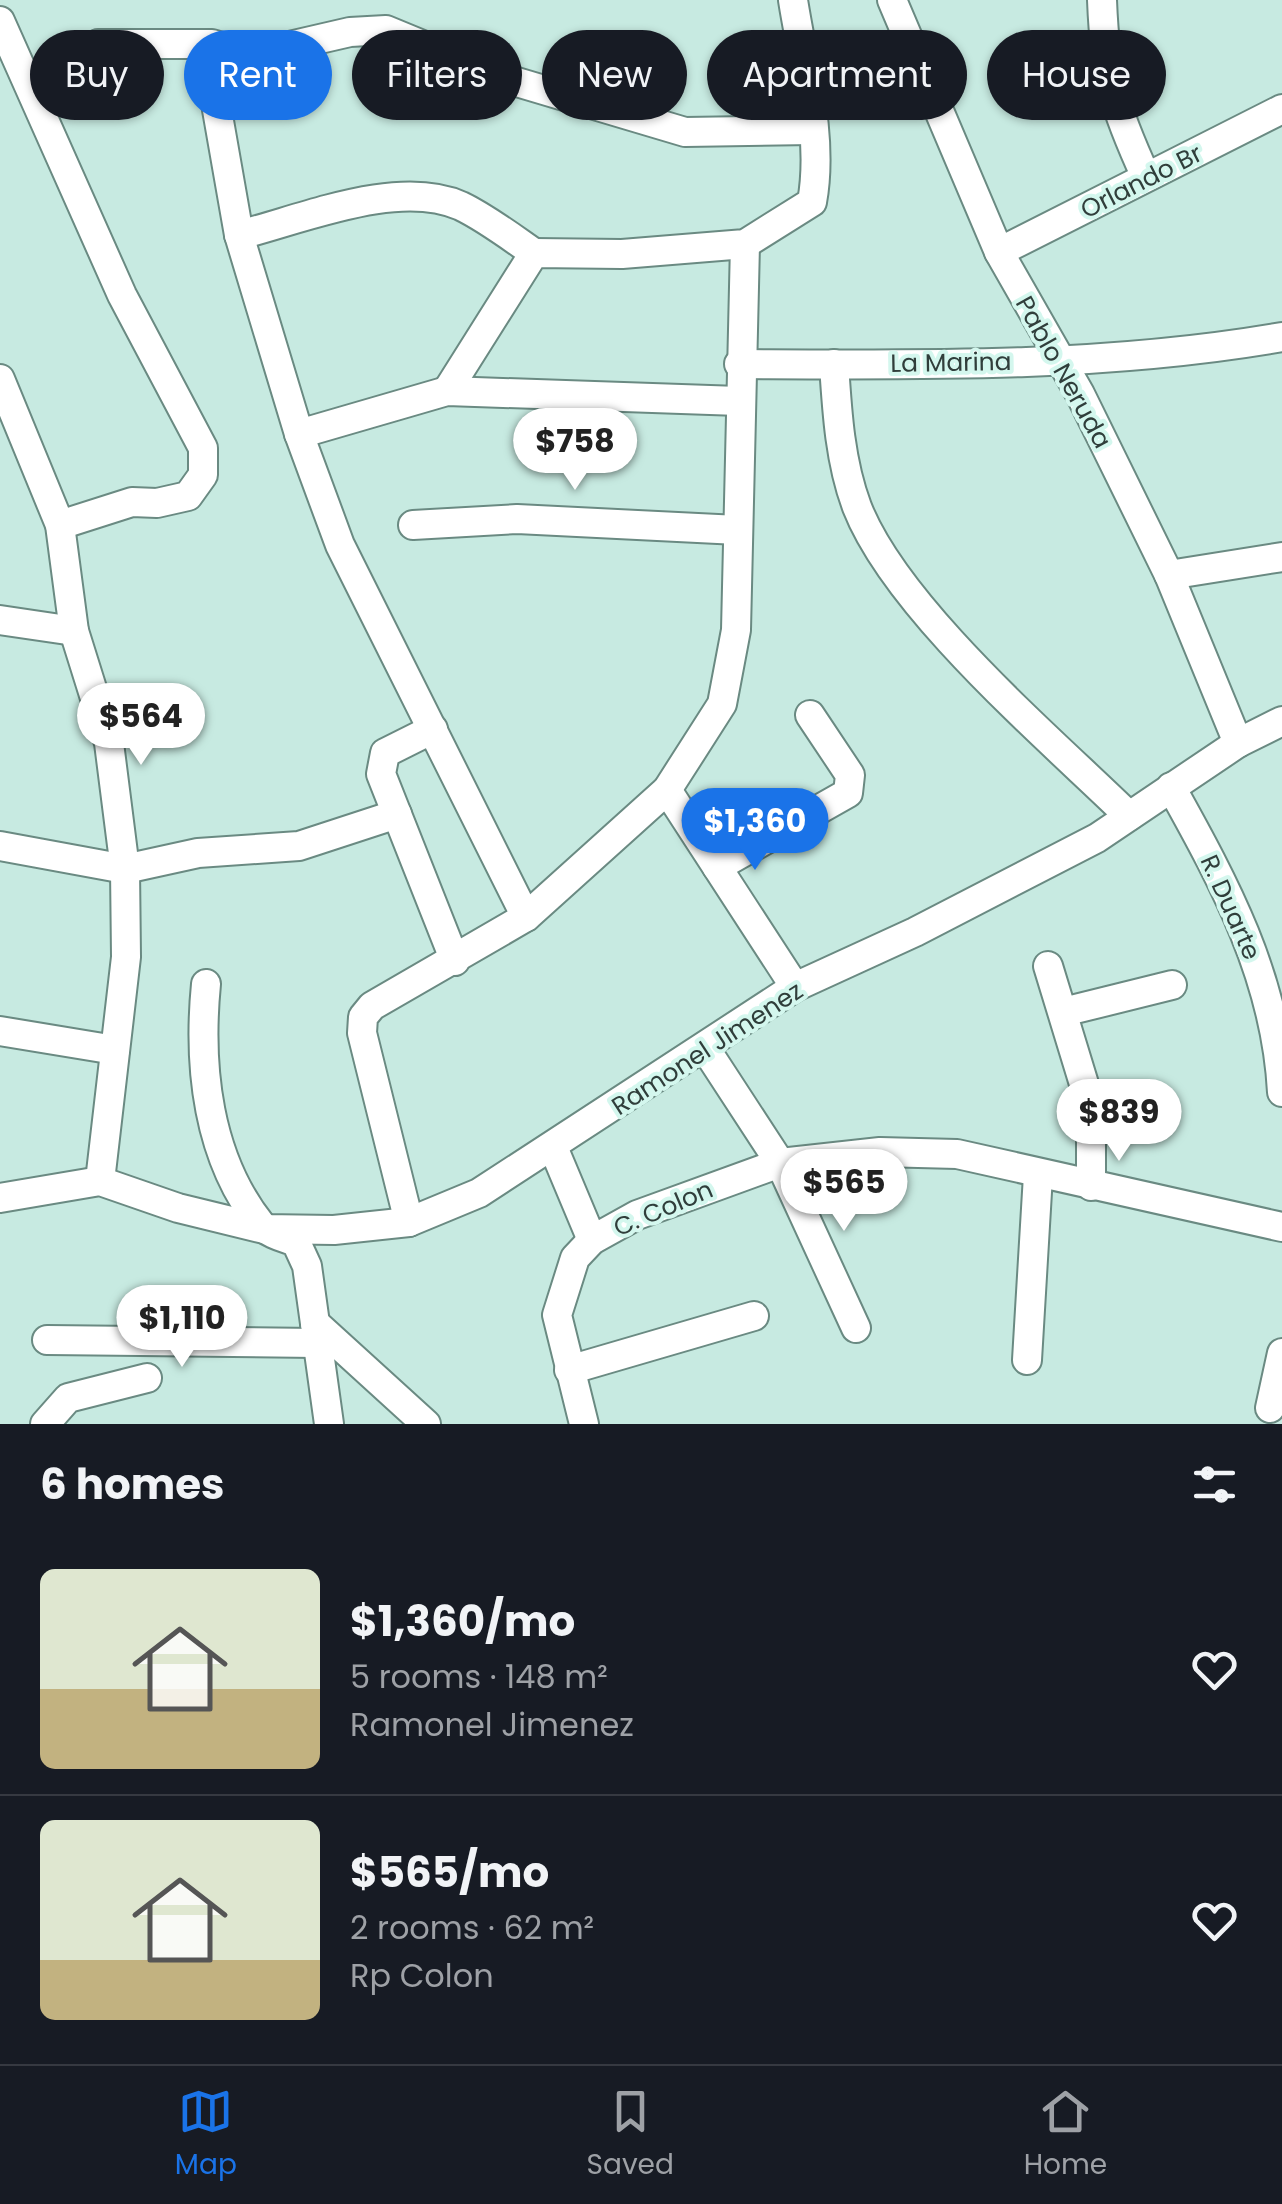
<!DOCTYPE html>
<meta charset="utf-8">
<style>
:root{--surface:#171b24;--page:#242831;--text:#f1f3f6;--muted:#9ea1a6;--line:#363941;--accent:#1a73e8}
body{margin:0;font-family:Poppins,sans-serif;background:var(--page);color:var(--text);height:100vh;display:flex;flex-direction:column;font-size:38px;white-space:nowrap}
*{box-sizing:border-box;margin:0}
p{font-size:32px;color:var(--muted)}
.icon{flex:none;width:55px;height:55px;fill:none;stroke:currentColor;stroke-width:2;stroke-linecap:round;stroke-linejoin:round}
.map{position:relative;height:1424px;overflow:hidden}
.side{display:flex;flex-direction:column;background:var(--surface);flex:1}
.side>*{flex:none}
.top-card{position:absolute;left:30px;top:30px;width:1222px;height:90px;display:flex;gap:20px}
.price{position:absolute;translate:-50% -85px;padding:0 22px;border-radius:35px;background:#fff;color:#222;font-size:32px;line-height:65px;filter:drop-shadow(0 2px 5px #0008)}
.price::after{content:'';position:absolute;left:50%;top:60px;width:30px;height:22px;margin-left:-15px;background:inherit;clip-path:polygon(0 0,100% 0,50% 100%)}
.price.selected{background:var(--accent);color:#fff}
ul{padding:0;list-style:none}
li{display:flex;align-items:center;gap:30px;height:250px;padding:0 40px}
li+li{border-top:2px solid var(--line)}
li span{display:grid;place-items:center;flex:none;width:280px;height:200px;border-radius:15px;color:#555}
li>.icon{margin-inline-start:auto}
span .icon{width:120px;height:120px;fill:#fffc;stroke-width:1}
li b{font-size:42px}
h2{display:flex;justify-content:space-between;align-items:center;height:120px;padding:0 40px;font-size:42px}
.pill{padding:0 35px;border-radius:45px;background:var(--surface);box-shadow:0 2px 8px #0004;font-size:35px;line-height:90px}
.pill.selected{background:var(--accent);color:#fff}
.dock{display:flex;justify-content:space-around;align-items:center;height:140px;border-top:2px solid var(--line);background:var(--surface);font-size:28px;color:var(--muted)}
.dock a{display:grid;justify-items:center;gap:5px}
.dock .selected{color:var(--accent)}
.map>svg:first-child{display:block}
.lines{fill:none;stroke-linecap:round;stroke-linejoin:round}
.minor-casing{stroke:#6a8a82;stroke-width:32}
.minor{stroke:#fff;stroke-width:28}
.labels{text-anchor:middle;stroke-width:8;stroke-linejoin:round;paint-order:stroke}
.street-label{font-size:25px;fill:#303e3b;stroke:#d4f7ee}
</style>
<div class="map">
<svg width="1282" height="1424" viewBox="0 0 1282 1424">
<rect width="100%" height="100%" fill="#c7eae1"/>
<g class="lines">
<defs>
<g id="minor">
<polyline points="892,0 999,252 1080,394 1169,575 1238,743"/>
<path d="M1102,0C1105,78 1114,107 1146,177"/>
<polyline points="0,21 122,295 203,448 203,475 188,496 157,503 132,502 60,525"/>
<polyline points="98,44 212,44 250,55"/>
<path d="M239,235C303,219 398,178 461,206C486,218 511,237 534,253"/>
<polyline points="999,252 1282,109"/>
<path d="M739,364C920,365 1104,368 1282,337"/>
<path d="M834,364C837,412 840,462 857,507C897,609 1049,738 1129,816"/>
<polyline points="0,379 60,525 74,631 109,743 125,869 126,957 100,1181"/>
<path d="M447,391L534,253L622,254L745,244L812,202C824,137 803,64 793,0"/>
<polyline points="299,434 447,391 739,401"/>
<polyline points="413,525 517,519 738,530"/>
<polyline points="1169,575 1282,557"/>
<polyline points="0,620 74,631"/>
<polyline points="433,729 385,753 381,774 455,961"/>
<path d="M1171,787C1225,884 1276,978 1282,1092"/>
<polyline points="667,790 795,987"/>
<polyline points="0,846 125,869 198,853 299,846 397,814"/>
<polyline points="717,867 848,793 850,775 810,715"/>
<polyline points="526,917 340,545 299,434 239,235 216,104 219,82 230,64 250,55 350,32 386,30 500,77 685,132 812,130"/>
<polyline points="1048,966 1091,1107 1091,1186"/>
<path d="M206,984C198,1066 207,1158 262,1226C269,1234 286,1238 296,1242L307,1266L329,1424"/>
<polyline points="1063,1012 1172,985"/>
<polyline points="0,1031 115,1050"/>
<polyline points="705,1048 780,1163 856,1328"/>
<polyline points="553,1147 592,1240"/>
<polyline points="0,1198 100,1181 178,1208 264,1229 334,1230 409,1222 479,1193 795,987 915,932 1097,838 1238,743 1282,721"/>
<polyline points="409,1222 362,1033 363,1017 372,1006 526,917 667,790 722,704 736,630 745,244"/>
<polyline points="315,1323 426,1424"/>
<polyline points="47,1340 317,1343"/>
<polyline points="1027,1360 1038,1175"/>
<polyline points="569,1370 754,1316"/>
<polyline points="1270,1408 1282,1353"/>
<polyline points="45,1424 68,1398 147,1378"/>
<polyline points="584,1424 557,1315 575,1258 592,1240 637,1215 780,1163 880,1152 957,1154 1282,1227"/>
</g>
</defs>
<!-- minor casing -->
<use href="#minor" class="minor-casing"/>
<!-- minor -->
<use href="#minor" class="minor"/>
</g>
<g class="labels">
<!-- street labels -->
<g class="street-label">
<text transform="translate(1141 181) rotate(-27)" y="9">Orlando Br</text>
<text transform="translate(951 362) rotate(-1)" y="9">La Marina</text>
<text transform="translate(1064 372) rotate(61)" y="9">Pablo Neruda</text>
<text transform="translate(1231 907) rotate(66)" y="9">R. Duarte</text>
<text transform="translate(707 1048) rotate(-33)" y="9">Ramonel Jimenez</text>
<text transform="translate(663 1208) rotate(-23)" y="9">C. Colon</text>
</g>
</g>
</svg>
<b class="price" style="left:575px;top:493px">$758</b>
<b class="price" style="left:141px;top:768px">$564</b>
<b class="price selected" style="left:755px;top:873px">$1,360</b>
<b class="price" style="left:1119px;top:1164px">$839</b>
<b class="price" style="left:844px;top:1234px">$565</b>
<b class="price" style="left:182px;top:1370px">$1,110</b>
<div class="top-card">
<a class="pill">Buy</a>
<a class="pill selected">Rent</a>
<a class="pill">Filters</a>
<a class="pill">New</a>
<a class="pill">Apartment</a>
<a class="pill">House</a>
</div>
</div>
<section class="side">
<h2>6 homes<svg class="icon" aria-label="filters" viewBox="0 0 24 24"><path d="M4 7h16M4 17h16"/><circle cx="9" cy="7" r="2"/><circle cx="15" cy="17" r="2"/></svg></h2>
<ul>
<li><span style="background:linear-gradient(#dfe7d0 60%,#c2b280 0)"><svg class="icon" aria-label="home" viewBox="0 0 24 24"><path d="M3 11l9-7 9 7M6 9v11h12V9"/></svg></span><div><b>$1,360/mo</b><p>5 rooms · 148 m²</p><p>Ramonel Jimenez</p></div><svg class="icon" aria-label="heart" viewBox="0 0 24 24"><path d="M12 20l-8-8c-3-5 5-10 8-4 3-6 11-1 8 4z"/></svg></li>
<li><span style="background:linear-gradient(#dfe7d0 70%,#c2b280 0)"><svg class="icon" aria-label="home" viewBox="0 0 24 24"><path d="M3 11l9-7 9 7M6 9v11h12V9"/></svg></span><div><b>$565/mo</b><p>2 rooms · 62 m²</p><p>Rp Colon</p></div><svg class="icon" aria-label="heart" viewBox="0 0 24 24"><path d="M12 20l-8-8c-3-5 5-10 8-4 3-6 11-1 8 4z"/></svg></li>
</ul>
</section>
<nav class="dock">
<a class="selected"><svg class="icon" aria-label="map" viewBox="0 0 24 24"><path d="M3 6l6-2 6 2 6-2v14l-6 2-6-2-6 2zM9 4v14M15 6v14"/></svg>Map</a>
<a><svg class="icon" aria-label="saved" viewBox="0 0 24 24"><path d="M7 4h10v16l-5-4-5 4z"/></svg>Saved</a>
<a><svg class="icon" aria-label="home" viewBox="0 0 24 24"><path d="M3 11l9-7 9 7M6 9v11h12V9"/></svg>Home</a>
</nav>
